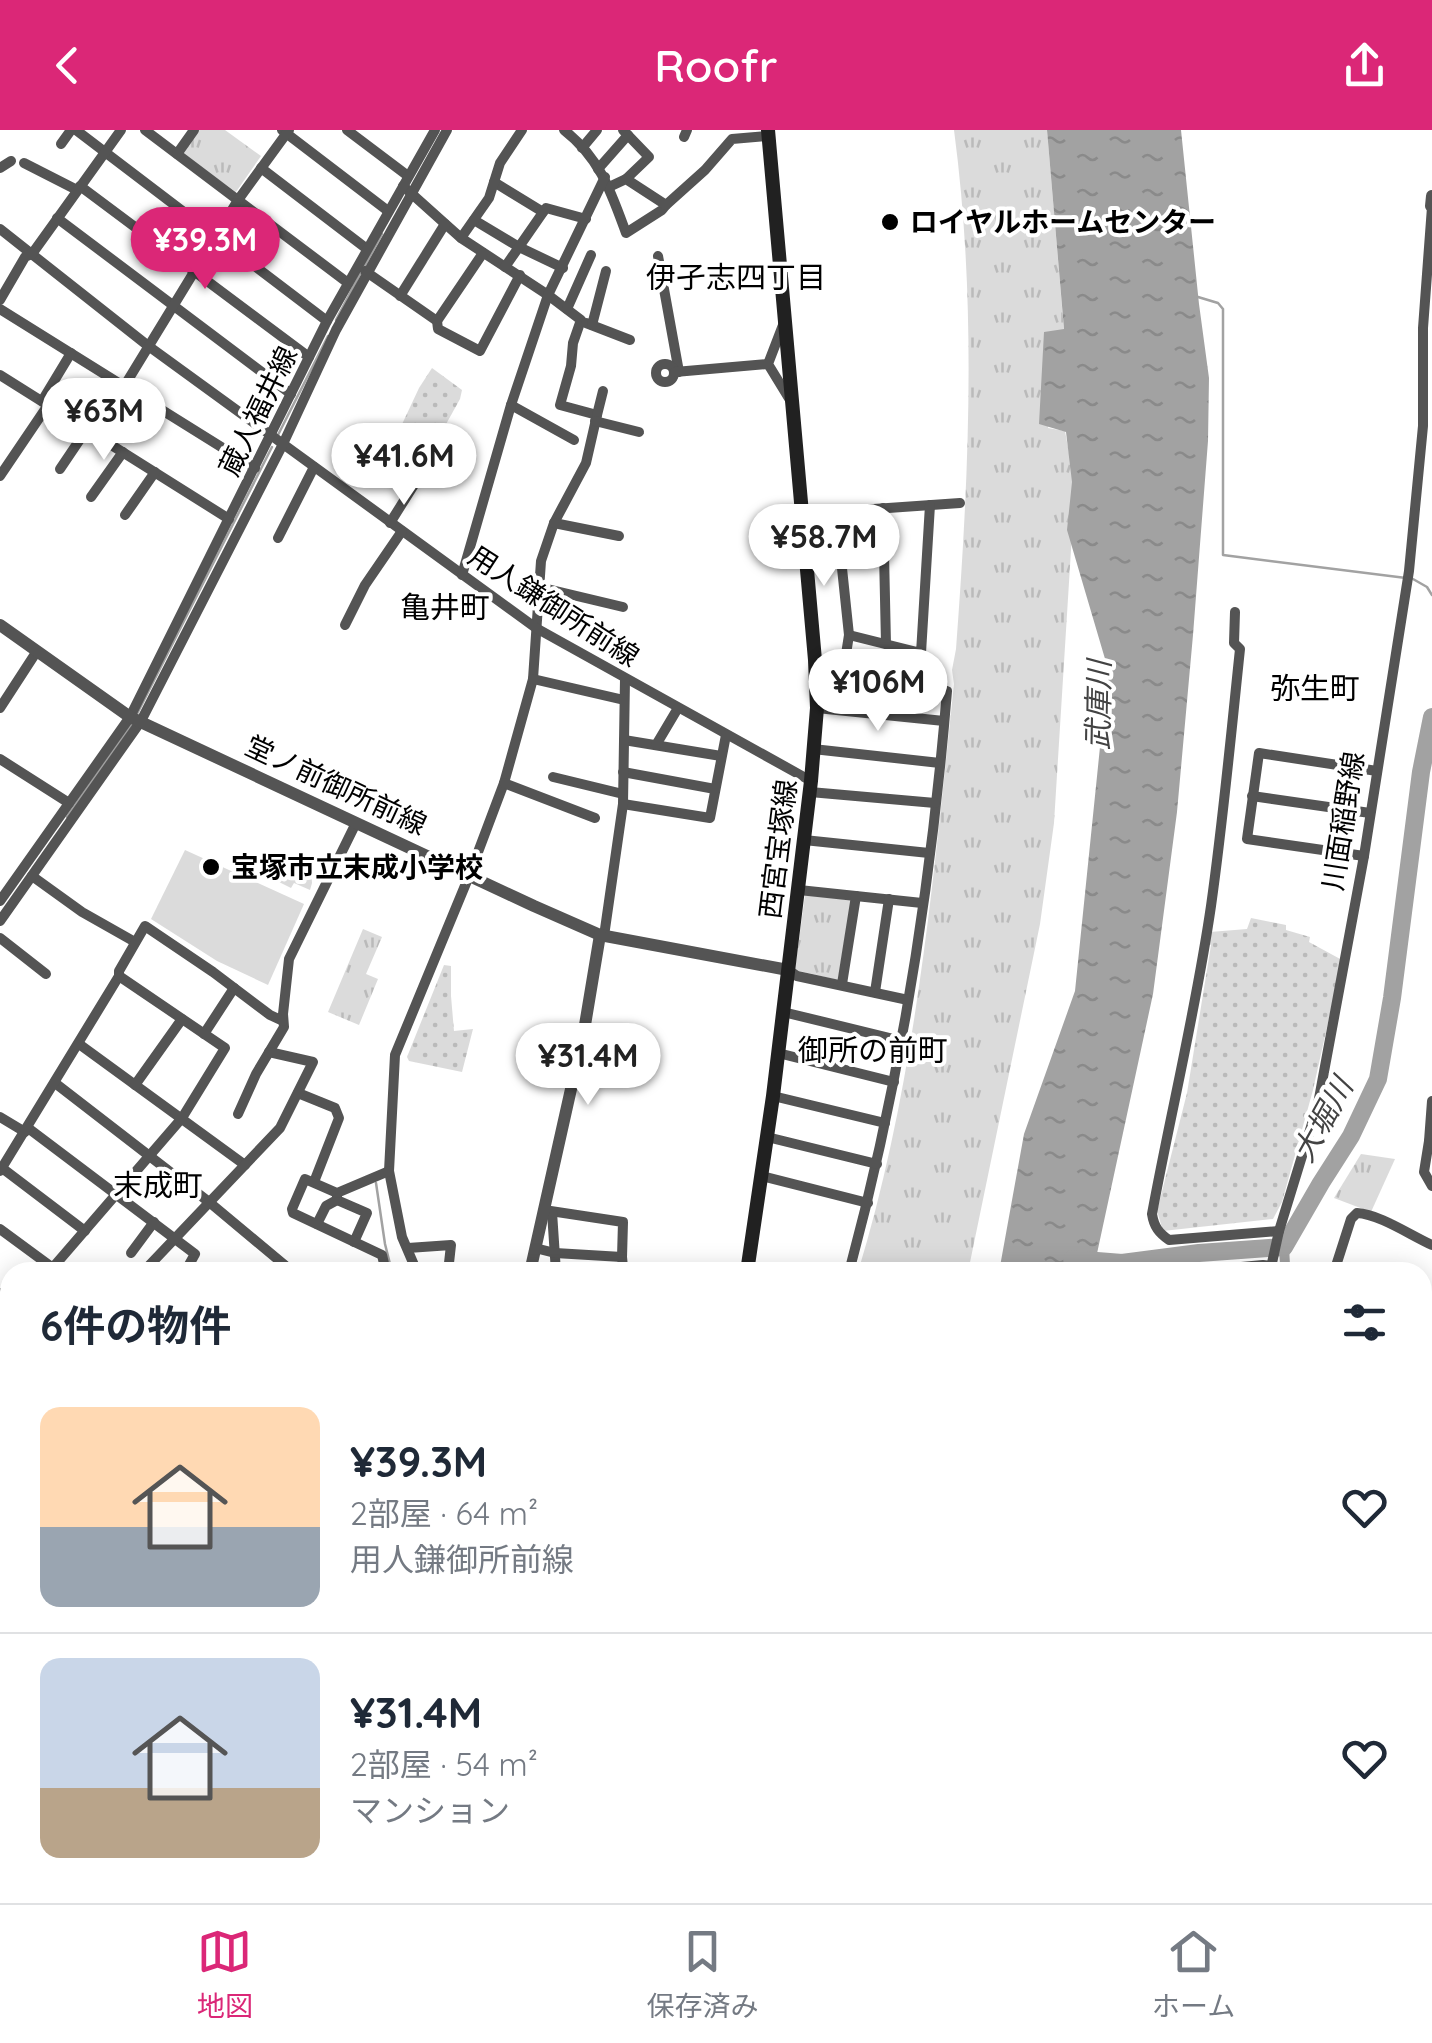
<!DOCTYPE html>
<html lang="ja">
<meta charset="utf-8">
<style>
:root{--surface:#fff;--page:#f6f6f7;--text:#1f2937;--muted:#747a83;--line:#e0e1e3;--accent:#db2777}
body{margin:0;font-family:Quicksand,"Noto Sans JP",sans-serif;background:var(--page);color:var(--text);height:100vh;display:flex;flex-direction:column;font-size:38px;white-space:nowrap}
*{box-sizing:border-box;margin:0}
p{font-size:32px;color:var(--muted)}
.icon{flex:none;width:55px;height:55px;fill:none;stroke:currentColor;stroke-width:2;stroke-linecap:round;stroke-linejoin:round}
.map{position:relative;flex:1;overflow:hidden}
.side{position:absolute;left:0px;top:1132px;width:1432px;height:642px;display:flex;flex-direction:column;background:var(--surface);border-radius:30px 30px 0 0;box-shadow:0 5px 25px #0003}
.side>*{flex:none}
.price{position:absolute;translate:-50% -85px;padding:0 22px;border-radius:35px;background:#fff;color:#222;font-size:32px;line-height:65px;filter:drop-shadow(0 2px 5px #0008)}
.price::after{content:'';position:absolute;left:50%;top:60px;width:30px;height:22px;margin-left:-15px;background:inherit;clip-path:polygon(0 0,100% 0,50% 100%)}
.price.on{background:var(--accent);color:#fff}
ul{padding:0;list-style:none}
li{display:flex;align-items:center;gap:30px;height:250px;padding:0 40px}
li+li{border-top:2px solid var(--line)}
li span{display:grid;place-items:center;flex:none;width:280px;height:200px;border-radius:20px;color:#555}
li>.icon{margin-inline-start:auto}
span .icon{width:120px;height:120px;fill:#fffc;stroke-width:1}
li b{font-size:42px}
h2{display:flex;justify-content:space-between;align-items:center;height:120px;padding:0 40px;font-size:42px}
header{display:flex;justify-content:space-between;align-items:center;height:130px;padding:0 40px;background:var(--accent);color:#fff;font-size:45px;font-weight:600}
.menu{display:flex;justify-content:space-around;align-items:center;height:140px;border-top:2px solid var(--line);background:var(--surface);font-size:28px;color:var(--muted)}
.menu a{display:grid;justify-items:center;gap:5px}
.menu .on{color:var(--accent)}
.map>svg:first-child{display:block}
.grass{fill:url(#grass-dots)}
.park{fill:url(#park-tufts)}
.pitch{fill:#dbdbdb}
.water{fill:url(#water-ripples)}
.lines{fill:none;stroke-linecap:round;stroke-linejoin:round}
.stream{stroke:#a2a2a2;stroke-width:2.5}
.canal{stroke:#a2a2a2;stroke-width:10}
.river{stroke:#a2a2a2;stroke-width:18}
.minor{stroke:#545454;stroke-width:10}
.tertiary{stroke:#545454;stroke-width:12}
.secondary{stroke:#212121;stroke-width:14}
.tertiary-bridge{stroke:#545454;stroke-width:12}
.poi-dot{fill:#000;stroke:#fff;stroke-width:4}
.labels{text-anchor:middle;stroke-width:8;stroke-linejoin:round;paint-order:stroke}
.poi-label{font-size:28px;font-weight:bold;fill:#000;stroke:#fff;text-anchor:start}
.street-label{font-size:28px;fill:#000;stroke:#fff}
.neighbourhood-label{font-size:30px;fill:#000;stroke:#fff}
.water-label{font-size:30px;font-style:italic;fill:#434343;stroke:#fff}
</style>
<header><svg class="icon" aria-label="back" viewBox="0 0 24 24"><path d="M15 5l-7 7 7 7"/></svg>Roofr<svg class="icon" aria-label="share" viewBox="0 0 24 24"><path d="M12 15V3M7 8l5-5 5 5M5 13v7h14v-7"/></svg></header>
<div class="map">
<svg width="1432" height="1773" viewBox="0 0 1432 1773">
<defs>
<pattern id="grass-dots" width="8" height="8" patternUnits="userSpaceOnUse" patternTransform="scale(2.5)"><rect width="8" height="8" fill="#dbdbdb"/><path d="M2 2h.1M6 6h.1" fill="none" stroke="#bababa" stroke-width="1.8" stroke-linecap="round"/></pattern>
<pattern id="park-tufts" width="24" height="20" patternUnits="userSpaceOnUse" patternTransform="scale(2.5)"><rect width="24" height="20" fill="#dbdbdb"/><path d="M3 7l-1-3M5 7V3M7 7l1-3M15 17l-1-3M17 17v-4M19 17l1-3" fill="none" stroke="#bababa"/></pattern>
<pattern id="water-ripples" width="26" height="14" patternUnits="userSpaceOnUse" patternTransform="scale(2.5)"><rect width="26" height="14" fill="#a2a2a2"/><path d="M2 4q2-2 4 0t4 0M15 11q2-2 4 0t4 0" fill="none" stroke="#8a8a8a"/></pattern>
</defs>
<rect width="100%" height="100%" fill="#fff"/>
<!-- grass -->
<g class="grass">
<polygon points="432,238 462,260 460,269 430,323 397,305 419,258"/>
<polygon points="1251,788 1286,795 1286,800 1310,807 1309,812 1342,830 1313,960 1282,1072 1273,1089 1163,1101 1157,1081 1187,963 1211,815 1208,814 1210,802 1247,799"/>
<polygon points="444,835 451,836 451,866 454,901 473,899 462,942 409,931 407,927"/>
</g>
<!-- park -->
<g class="park">
<polygon points="199,0 225,0 261,26 236,62 181,23"/>
<path d="M954,0H1047L1064,200L1048,298L1065,301L1075,356L1054,693L1040,794L968,1142H858C916,952 933,751 954,554L952,540L956,519C969,346 977,173 954,0Z"/>
<polygon points="272,721 311,739 312,753 310,760 294,753 291,758 261,743"/>
<polygon points="805,765 851,770 838,850 795,840"/>
<polygon points="363,799 382,807 366,844 378,849 359,895 328,882"/>
<polygon points="1361,1024 1395,1029 1371,1082 1334,1068"/>
</g>
<!-- pitch -->
<g class="pitch">
<polygon points="185,720 304,774 268,855 217,831 151,789"/>
<polygon points="136,1765 256,1765 268,1773 131,1773"/>
</g>
<!-- water -->
<g class="water">
<polygon points="1047,0 1181,0 1199,174 1209,248 1208,311 1193,505 1177,682 1153,864 1093,1142 999,1142 1024,1004 1075,861 1108,539 1067,400 1072,352 1066,302 1039,294 1044,202 1064,199"/>
<polygon points="763,1765 920,1765 918,1773 760,1773"/>
</g>
<g class="lines">
<!-- stream -->
<g class="stream">
<polyline points="364,137 382,104"/>
<polyline points="1198,167 1218,173 1223,179 1223,425 1406,448"/>
<polyline points="336,190 360,144"/>
<polyline points="278,305 328,206"/>
<polyline points="1413,449 1427,457 1432,465"/>
<polyline points="137,584 272,317"/>
<polyline points="67,687 131,595"/>
<polyline points="376,1053 385,1114 392,1142"/>
<polyline points="314,1773 319,1765"/>
</g>
<!-- canal -->
<g class="canal">
<polyline points="1284,1117 1285,1135"/>
<polyline points="1344,1765 1348,1773"/>
</g>
<!-- river -->
<polyline class="river" points="1072,1129 1122,1133 1199,1123 1284,1117 1321,1053 1351,1006 1378,949 1392,868 1421,642 1432,587"/>
<!-- minor -->
<g class="minor">
<polyline points="76,0 327,191"/>
<polyline points="145,0 348,153"/>
<polyline points="282,0 388,81"/>
<polyline points="347,0 408,46"/>
<path d="M564,0C600,28 611,62 626,103L662,80L666,75"/>
<polyline points="623,0 649,27 626,49"/>
<polyline points="684,7 687,0"/>
<polyline points="61,14 71,0"/>
<polyline points="582,18 597,0"/>
<polyline points="177,24 194,0"/>
<polyline points="24,33 77,60"/>
<polyline points="0,38 11,31"/>
<polyline points="261,38 367,119"/>
<polyline points="598,39 628,5"/>
<polyline points="494,52 543,82"/>
<polyline points="80,56 309,227"/>
<polyline points="403,56 461,108 548,165 581,190 573,213 571,236 560,275 597,285 586,333 554,393 541,431 533,549 504,653 469,746 395,925 389,1041 402,1107 417,1142"/>
<polyline points="609,57 626,49 666,75 705,40 732,9 768,6"/>
<polyline points="57,88 291,264"/>
<polyline points="474,90 519,117 563,138"/>
<polyline points="0,99 147,215 536,498 811,651"/>
<polyline points="461,108 489,68 500,33 522,0"/>
<polyline points="658,126 679,242"/>
<polyline points="505,137 546,78 586,89"/>
<polyline points="365,141 437,191 438,199 480,221 520,145"/>
<polyline points="400,166 445,94"/>
<polyline points="0,170 25,127 32,124 121,0"/>
<polyline points="0,179 255,338"/>
<polyline points="567,179 591,125"/>
<polyline points="437,191 483,123"/>
<polyline points="586,193 630,210"/>
<polyline points="592,195 606,141"/>
<polyline points="783,195 768,234 790,270"/>
<circle cx="665" cy="243" r="9"/>
<polyline points="675,242 768,234"/>
<polyline points="0,245 229,389"/>
<polyline points="42,271 71,223"/>
<polyline points="511,275 574,310"/>
<polyline points="597,285 603,261"/>
<polyline points="595,291 639,302"/>
<polyline points="95,304 238,70 289,0"/>
<polyline points="60,339 87,299"/>
<polyline points="0,346 48,275"/>
<polyline points="91,367 123,322"/>
<polyline points="883,378 886,514"/>
<polyline points="836,381 849,505 844,537"/>
<polyline points="802,384 960,373"/>
<polyline points="125,385 155,342"/>
<polyline points="390,393 432,326"/>
<polyline points="554,393 619,406"/>
<polyline points="278,408 314,337"/>
<polyline points="462,445 511,275 548,165 605,47"/>
<polyline points="539,457 623,477"/>
<path d="M1235,482L1234,513L1240,519C1231,605 1223,691 1211,776C1196,880 1171,981 1152,1084C1154,1097 1159,1103 1169,1110L1279,1101"/>
<polyline points="345,495 365,455 402,401"/>
<polyline points="849,505 921,523 930,375"/>
<path d="M815,530L947,561C931,757 900,953 849,1142"/>
<polyline points="533,549 624,570"/>
<polyline points="0,578 37,521"/>
<polyline points="817,578 944,591"/>
<polyline points="624,610 721,626"/>
<polyline points="656,615 678,578"/>
<polyline points="813,619 940,633"/>
<polyline points="0,629 69,673"/>
<polyline points="623,642 715,659"/>
<polyline points="553,647 623,664"/>
<polyline points="504,653 595,688"/>
<polyline points="810,662 935,673"/>
<polyline points="1252,666 1370,683"/>
<polyline points="623,674 710,688 726,605"/>
<polyline points="804,710 929,723"/>
<polyline points="1364,726 1247,709 1259,623 1377,641"/>
<polyline points="32,746 82,782 135,812"/>
<polyline points="799,760 922,773"/>
<polyline points="0,771 130,587 327,191 435,0"/>
<polyline points="0,791 141,591 283,314 336,200 447,0"/>
<polyline points="604,806 623,674 625,549"/>
<polyline points="0,808 46,844"/>
<polyline points="788,840 797,846 908,870"/>
<polyline points="842,854 856,766"/>
<polyline points="875,862 889,769"/>
<polyline points="783,882 902,911"/>
<polyline points="204,904 234,858"/>
<polyline points="79,914 245,1035"/>
<polyline points="778,923 894,952"/>
<polyline points="55,953 209,1072 293,1142"/>
<polyline points="135,955 182,889"/>
<polyline points="298,963 335,978 339,988 314,1052"/>
<polyline points="773,966 885,993"/>
<polyline points="238,984 256,944 284,897 283,884 289,829 356,693"/>
<polyline points="0,987 25,1002"/>
<polyline points="28,998 195,1124 185,1142"/>
<polyline points="767,1007 877,1034"/>
<polyline points="1429,1011 1424,1042 1432,1056"/>
<polyline points="1432,1013 1429,1011 1432,971"/>
<polyline points="2,1038 85,1101"/>
<polyline points="0,1041 119,846 119,841 145,796 213,842 270,885 283,891"/>
<polyline points="762,1046 868,1073"/>
<polyline points="337,1063 337,1070 367,1083 354,1112"/>
<polyline points="544,1080 623,1092 622,1127"/>
<polyline points="552,1082 556,1142"/>
<polyline points="317,1094 326,1076 337,1070"/>
<polyline points="0,1099 53,1138"/>
<polyline points="408,1118 451,1115 448,1142"/>
<polyline points="535,1118 555,1123 622,1127 623,1137 675,1139 697,1142"/>
<polyline points="131,1123 154,1092"/>
<polyline points="49,1142 182,988 225,918 119,846"/>
<polyline points="143,1142 280,998 313,932 269,922"/>
<polyline points="386,1142 382,1125 293,1083 292,1079 305,1049 337,1063 389,1041"/>
<polyline points="1187,1142 1263,1135 1271,1136"/>
<polyline points="1270,1142 1279,1101 1318,974 1364,726 1409,441 1423,296 1423,198 1432,77"/>
<path d="M1334,1142L1351,1089L1357,1083C1379,1084 1410,1105 1432,1115"/>
<polyline points="0,1163 10,1171"/>
<polyline points="1422,1201 1432,1205"/>
<polyline points="0,1202 10,1190"/>
<polyline points="0,1211 10,1218"/>
<polyline points="1422,1240 1432,1245"/>
<polyline points="1422,1282 1432,1286"/>
<polyline points="1422,1341 1428,1329"/>
<polyline points="1422,1391 1432,1395"/>
<polyline points="0,1563 10,1570"/>
<polyline points="0,1597 10,1582"/>
<polyline points="1422,1635 1432,1587"/>
<polyline points="1422,1714 1432,1717"/>
<polyline points="573,1765 595,1773"/>
<polyline points="1170,1765 1260,1773"/>
<polyline points="1358,1765 1360,1773"/>
<polyline points="122,1773 127,1765"/>
<polyline points="338,1773 342,1765"/>
<polyline points="642,1773 645,1765"/>
<polyline points="1023,1773 1026,1765"/>
<polyline points="1144,1773 1147,1765"/>
<polyline points="1386,1773 1388,1765"/>
</g>
<!-- tertiary -->
<g class="tertiary">
<polyline points="1431,76 1432,66"/>
<polyline points="0,495 130,587 534,776 600,805 788,840"/>
<polyline points="530,1142 584,901 600,805"/>
<polyline points="0,1310 10,1312"/>
<polyline points="0,1322 10,1323"/>
<polyline points="974,1765 994,1773"/>
</g>
<!-- secondary -->
<g class="secondary">
<polyline points="747,1142 773,966 811,651 817,578 815,530 768,0"/>
<polyline points="494,1773 500,1765"/>
</g>
<!-- tertiary-bridge -->
<polyline class="tertiary-bridge" points="940,1765 961,1773"/>
</g>
<!-- markers -->
<g class="poi-dot">
<circle cx="890" cy="92" r="10"/>
<circle cx="211" cy="737" r="10"/>
</g>
<g class="labels">
<!-- poi labels -->
<g class="poi-label">
<text x="910" y="102">ロイヤルホームセンター</text>
<text x="231" y="747">宝塚市立末成小学校</text>
</g>
<!-- street labels -->
<g class="street-label">
<text transform="translate(258 281) rotate(-64)" y="10">蔵人福井線</text>
<text transform="translate(554 476) rotate(33)" y="10">用人鎌御所前線</text>
<text transform="translate(336 655) rotate(25)" y="10">堂ノ前御所前線</text>
<text transform="translate(1343 691) rotate(-81)" y="10">川面稲野線</text>
<text transform="translate(778 719) rotate(-83)" y="10">西宮宝塚線</text>
</g>
<!-- neighbourhood labels -->
<g class="neighbourhood-label">
<text x="736" y="158">伊孑志四丁目</text>
<text x="445" y="488">亀井町</text>
<text x="1315" y="569">弥生町</text>
<text x="873" y="931">御所の前町</text>
<text x="158" y="1066">末成町</text>
</g>
<!-- water labels -->
<g class="water-label">
<text transform="translate(1099 575) rotate(-89)" y="10">武庫川</text>
<text transform="translate(1323 990) rotate(-61)" y="10">大堀川</text>
</g>
</g>
</svg>
<b class="price on" style="left:205px;top:162px">¥39.3M</b>
<b class="price" style="left:104px;top:333px">¥63M</b>
<b class="price" style="left:404px;top:378px">¥41.6M</b>
<b class="price" style="left:824px;top:459px">¥58.7M</b>
<b class="price" style="left:878px;top:604px">¥106M</b>
<b class="price" style="left:588px;top:978px">¥31.4M</b>
<section class="side">
<h2>6件の物件<svg class="icon" aria-label="filters" viewBox="0 0 24 24"><path d="M4 7h16M4 17h16"/><circle cx="9" cy="7" r="2"/><circle cx="15" cy="17" r="2"/></svg></h2>
<ul>
<li><span style="background:linear-gradient(#ffd9b3 60%,#9aa5b1 0)"><svg class="icon" aria-label="home" viewBox="0 0 24 24"><path d="M3 11l9-7 9 7M6 9v11h12V9"/></svg></span><div><b>¥39.3M</b><p>2部屋 · 64 m²</p><p>用人鎌御所前線</p></div><svg class="icon" aria-label="heart" viewBox="0 0 24 24"><path d="M12 20l-8-8c-3-5 5-10 8-4 3-6 11-1 8 4z"/></svg></li>
<li><span style="background:linear-gradient(#c9d6e8 65%,#b9a48a 0)"><svg class="icon" aria-label="home" viewBox="0 0 24 24"><path d="M3 11l9-7 9 7M6 9v11h12V9"/></svg></span><div><b>¥31.4M</b><p>2部屋 · 54 m²</p><p>マンション</p></div><svg class="icon" aria-label="heart" viewBox="0 0 24 24"><path d="M12 20l-8-8c-3-5 5-10 8-4 3-6 11-1 8 4z"/></svg></li>
</ul>
</section>
</div>
<nav class="menu">
<a class="on"><svg class="icon" aria-label="map" viewBox="0 0 24 24"><path d="M3 6l6-2 6 2 6-2v14l-6 2-6-2-6 2zM9 4v14M15 6v14"/></svg>地図</a>
<a><svg class="icon" aria-label="saved" viewBox="0 0 24 24"><path d="M7 4h10v16l-5-4-5 4z"/></svg>保存済み</a>
<a><svg class="icon" aria-label="home" viewBox="0 0 24 24"><path d="M3 11l9-7 9 7M6 9v11h12V9"/></svg>ホーム</a>
</nav>
